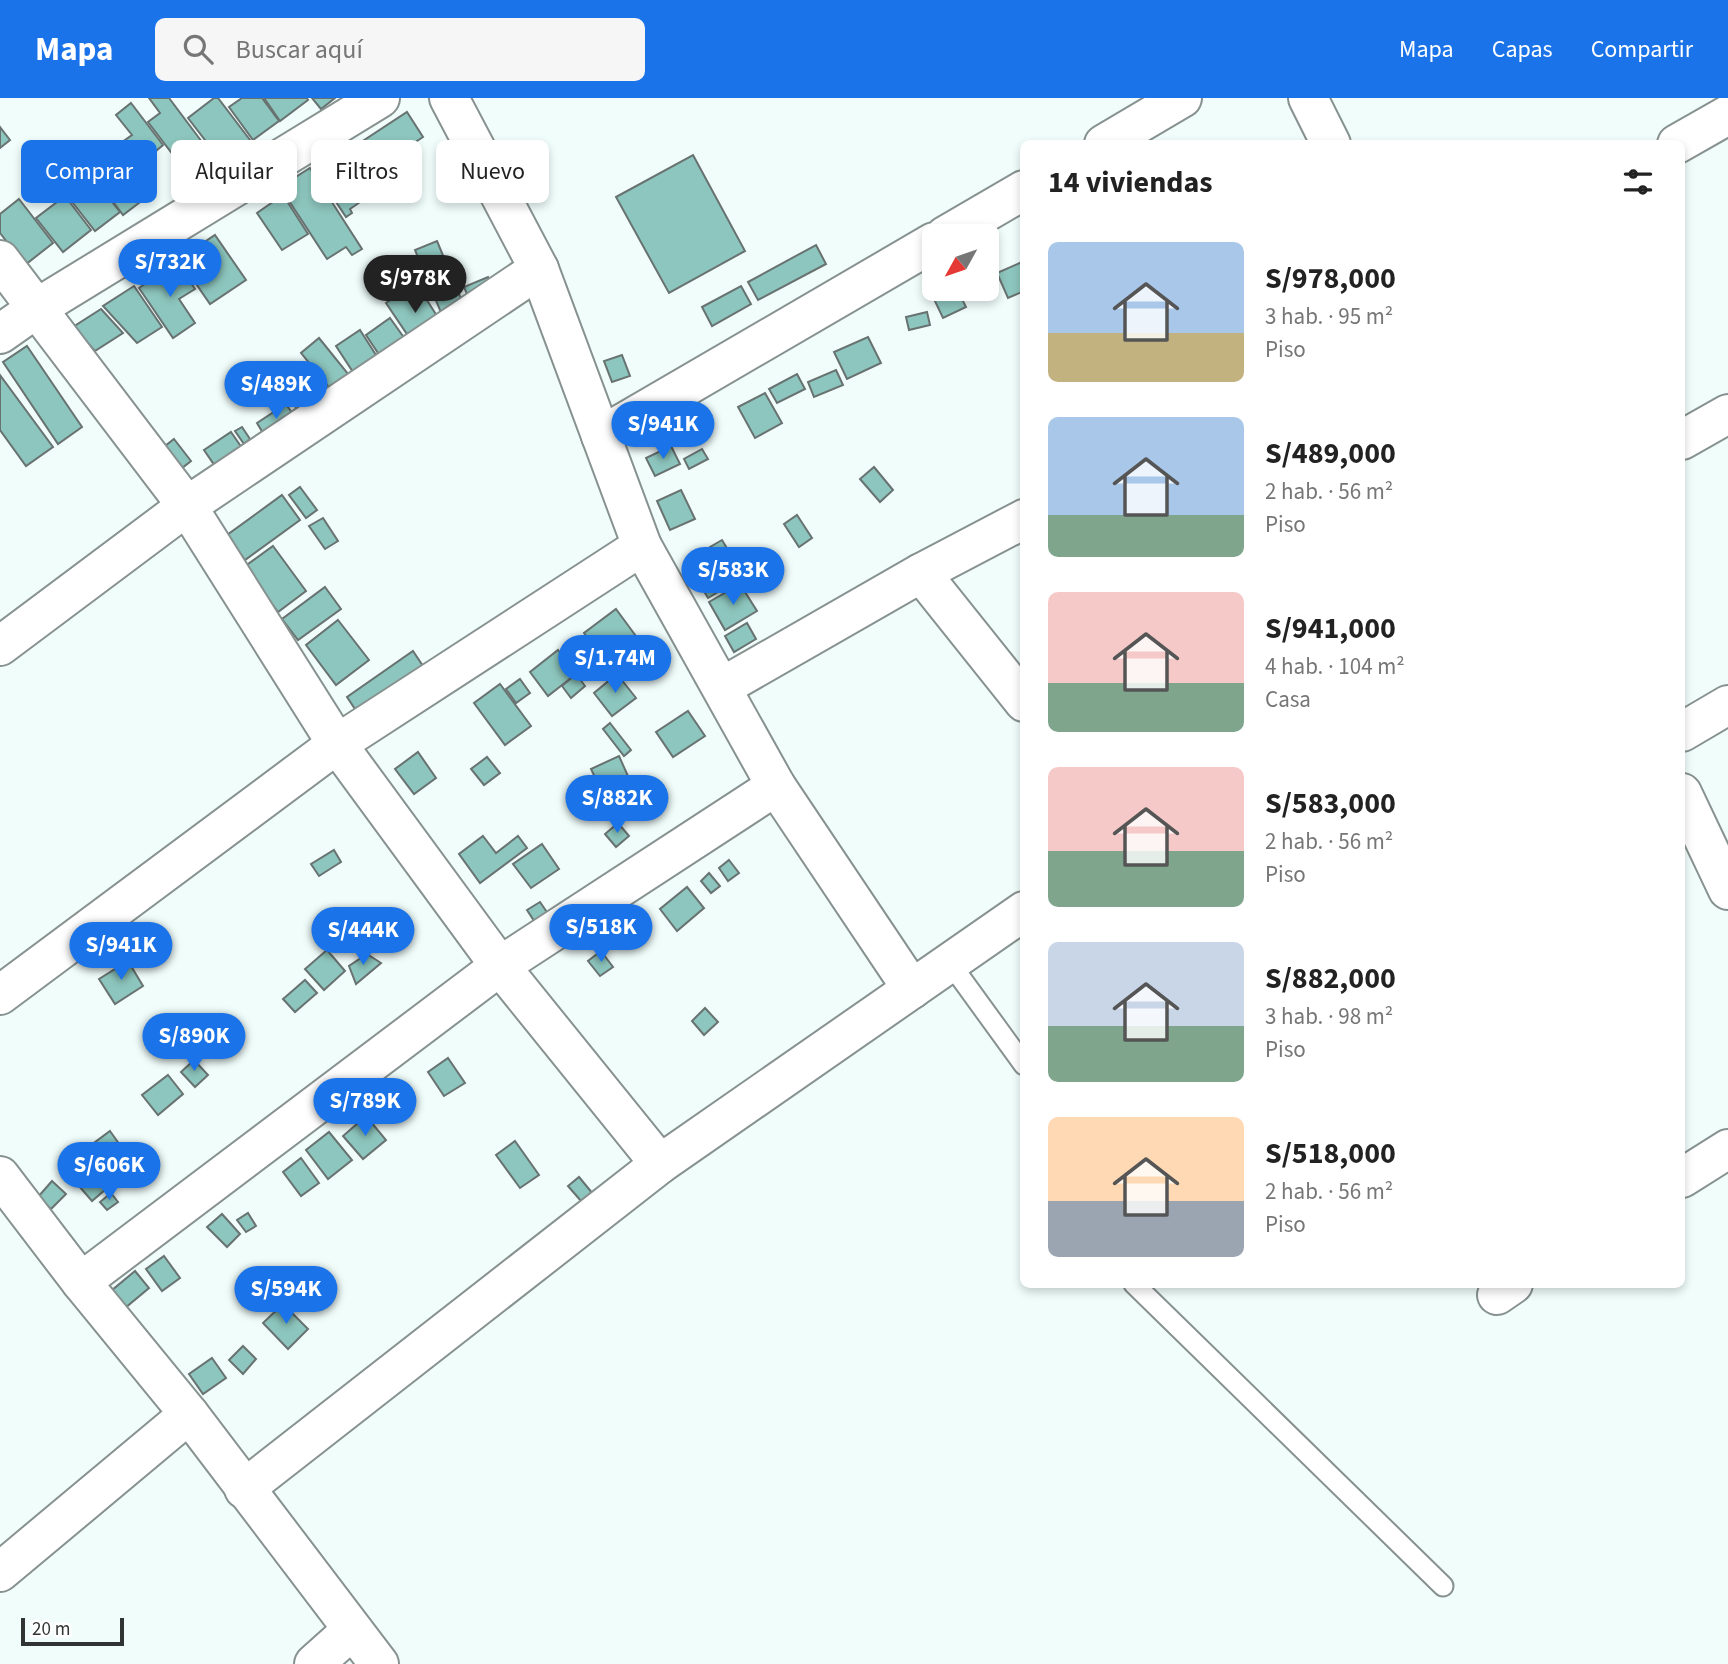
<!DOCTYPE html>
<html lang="es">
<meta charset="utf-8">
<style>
:root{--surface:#fff;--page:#f6f6f6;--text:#222;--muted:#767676;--accent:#1a73e8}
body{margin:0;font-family:"Source Sans 3",sans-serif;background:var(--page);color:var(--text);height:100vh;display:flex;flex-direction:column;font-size:26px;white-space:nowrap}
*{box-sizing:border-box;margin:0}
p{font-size:23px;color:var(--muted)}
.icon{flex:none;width:38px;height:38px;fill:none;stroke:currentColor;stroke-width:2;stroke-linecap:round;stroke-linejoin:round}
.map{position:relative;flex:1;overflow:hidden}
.details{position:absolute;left:1020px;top:42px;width:665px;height:1148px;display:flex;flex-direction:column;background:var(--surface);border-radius:10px;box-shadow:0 4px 10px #0003}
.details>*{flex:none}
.banner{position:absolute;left:21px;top:42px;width:665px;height:63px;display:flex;gap:14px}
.needle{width:46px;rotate:230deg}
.fabs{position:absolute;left:922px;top:126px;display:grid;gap:14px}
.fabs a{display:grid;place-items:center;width:77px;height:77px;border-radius:10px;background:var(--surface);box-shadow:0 4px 10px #0003;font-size:35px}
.scale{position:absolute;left:21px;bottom:18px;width:103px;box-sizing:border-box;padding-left:7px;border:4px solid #303534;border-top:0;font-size:19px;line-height:24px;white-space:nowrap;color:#303534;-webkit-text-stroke:5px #fff;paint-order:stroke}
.price{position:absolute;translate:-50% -60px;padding:0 16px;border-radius:24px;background:var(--accent);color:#fff;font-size:23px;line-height:46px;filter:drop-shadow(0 2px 4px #0008)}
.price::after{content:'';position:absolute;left:50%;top:42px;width:21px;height:16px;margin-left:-10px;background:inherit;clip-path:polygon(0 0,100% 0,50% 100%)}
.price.active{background:#222;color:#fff}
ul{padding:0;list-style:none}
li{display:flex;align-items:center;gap:21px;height:175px;padding:0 28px}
li span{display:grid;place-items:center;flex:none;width:196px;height:140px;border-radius:10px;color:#555}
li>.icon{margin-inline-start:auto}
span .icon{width:84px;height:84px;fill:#fffc;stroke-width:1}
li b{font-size:30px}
h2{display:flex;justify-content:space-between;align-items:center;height:84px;padding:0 28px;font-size:30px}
.tag{padding:0 24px;border-radius:10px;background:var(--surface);box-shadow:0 4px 10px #0003;font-size:24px;line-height:63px}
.tag.active{background:var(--accent);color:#fff}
header{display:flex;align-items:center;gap:42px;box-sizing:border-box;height:98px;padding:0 35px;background:var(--accent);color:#fff}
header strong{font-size:33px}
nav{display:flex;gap:38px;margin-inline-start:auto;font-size:24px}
.search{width:490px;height:63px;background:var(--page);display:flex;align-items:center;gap:18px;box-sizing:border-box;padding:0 24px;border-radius:10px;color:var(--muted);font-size:26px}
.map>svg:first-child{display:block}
.building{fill:#8dc6be;stroke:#687271;stroke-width:2}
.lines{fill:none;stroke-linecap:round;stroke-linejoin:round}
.lane-casing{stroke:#879290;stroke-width:23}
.street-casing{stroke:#879290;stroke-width:42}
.lane{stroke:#fff;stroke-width:19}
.street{stroke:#fff;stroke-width:38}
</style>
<header>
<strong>Mapa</strong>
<div class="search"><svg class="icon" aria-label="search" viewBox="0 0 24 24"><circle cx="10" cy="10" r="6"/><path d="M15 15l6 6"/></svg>Buscar aquí</div>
<nav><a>Mapa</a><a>Capas</a><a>Compartir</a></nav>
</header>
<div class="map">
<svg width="1728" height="1566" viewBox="0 0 1728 1566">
<rect width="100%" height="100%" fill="#f0fdfb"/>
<!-- building -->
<g class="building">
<polygon points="149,0 169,0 217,64 193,83 148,24 160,15"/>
<polygon points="214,0 218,0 250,42 222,64 188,20"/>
<polygon points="242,0 262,0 279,23 253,42 229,9"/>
<polygon points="264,0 307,0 308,2 280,23"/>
<polygon points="312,0 335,0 321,11"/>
<polygon points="131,5 163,47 149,59 153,64 140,74 118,47 132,37 116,17"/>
<polygon points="407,14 423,39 362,79 346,54"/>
<polygon points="0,29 10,42 0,50"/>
<polygon points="344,53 358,75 354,79 363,92 358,95 363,102 350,111 352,115 346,119 315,72"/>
<polygon points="693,57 745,153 669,195 616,99"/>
<polygon points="128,64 152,95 123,117 100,86"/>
<polygon points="310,70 362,151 352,157 346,149 327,161 280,89"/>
<polygon points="75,80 85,93 96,84 120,114 95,133 62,91"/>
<polygon points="283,97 308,136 282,152 257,115"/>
<polygon points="65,98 91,132 63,154 36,120"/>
<polygon points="19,101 53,145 25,167 0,135 0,116"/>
<polygon points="215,137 246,182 210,206 179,161"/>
<polygon points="437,143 464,208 442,217 415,152"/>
<polygon points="816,147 826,166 758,202 748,184"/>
<polygon points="177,164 195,191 179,201 195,225 173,240 139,190"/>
<polygon points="1022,164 1024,168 1024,193 1008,200 997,175"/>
<polygon points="488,179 495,195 471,206 464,189"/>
<polygon points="416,185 444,229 415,248 386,205"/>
<polygon points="134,188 162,229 137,245 103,208"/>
<polygon points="741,188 751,206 712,228 702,209"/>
<polygon points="951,191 957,191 966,209 943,220 933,199"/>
<polygon points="101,211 123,235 95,253 73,229"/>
<polygon points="927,214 930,227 909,232 906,219"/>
<polygon points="390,220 405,241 380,258 366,237"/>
<polygon points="360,232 376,257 353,274 336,248"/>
<polygon points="868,239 881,265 847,281 834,254"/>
<polygon points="319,240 353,282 335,297 301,255"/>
<polygon points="27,248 82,329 58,346 3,264"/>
<polygon points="622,257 630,278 612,284 604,263"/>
<polygon points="306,271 327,298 303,318 281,291"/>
<polygon points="836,272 843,287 814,299 808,284"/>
<polygon points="797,276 805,291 777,305 769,291"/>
<polygon points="0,277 53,349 26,368 0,332"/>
<polygon points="765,295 782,325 755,340 738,309"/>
<polygon points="286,306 296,321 266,340 257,325"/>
<polygon points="242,329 250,341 244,346 235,333"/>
<polygon points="231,334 242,350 215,368 204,352"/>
<polygon points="174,341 191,363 177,374 160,352"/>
<polygon points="671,348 680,366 655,378 646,360"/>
<polygon points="702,351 708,361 689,371 684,361"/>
<polygon points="874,369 893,392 880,404 860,381"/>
<polygon points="300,389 317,412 306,420 289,397"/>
<polygon points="681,392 695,421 670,432 657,403"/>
<polygon points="282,397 300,422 245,462 227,437"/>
<polygon points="797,417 812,440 799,449 784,426"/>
<polygon points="323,420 338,443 325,451 309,428"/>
<polygon points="722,442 744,479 708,500 686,463"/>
<polygon points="273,448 306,493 278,514 244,469"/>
<polygon points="740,486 757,513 725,532 709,504"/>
<polygon points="325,489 341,511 298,542 282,521"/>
<polygon points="616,511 644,549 612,573 584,535"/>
<polygon points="338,522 369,562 336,587 306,547"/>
<polygon points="747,525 756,541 734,554 725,538"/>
<polygon points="558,552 576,576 548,598 530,574"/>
<polygon points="413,553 425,571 359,617 347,599"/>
<polygon points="576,576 585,588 571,600 562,588"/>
<polygon points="617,576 636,600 612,618 594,595"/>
<polygon points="520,581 530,595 516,605 506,591"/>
<polygon points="500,586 531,628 505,647 474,605"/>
<polygon points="688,613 705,638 673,659 656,634"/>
<polygon points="610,625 631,652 624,658 603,631"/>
<polygon points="418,654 436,680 414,696 395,671"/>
<polygon points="619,658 636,696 621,703 615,690 603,696 591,671"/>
<polygon points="487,659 500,675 484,687 471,671"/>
<polygon points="618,725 629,738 616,749 605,736"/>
<polygon points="483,738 496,755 518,738 527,750 480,785 459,756"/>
<polygon points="542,746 559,771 531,790 513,766"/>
<polygon points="334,752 341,764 319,778 311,766"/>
<polygon points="729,762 739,775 728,783 719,770"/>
<polygon points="709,775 720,788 711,795 701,783"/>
<polygon points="687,789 704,810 677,833 660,811"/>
<polygon points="540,804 553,823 540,832 527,812"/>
<polygon points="382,824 392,838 371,853 361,839"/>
<polygon points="327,852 345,873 324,892 305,871"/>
<polygon points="601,853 613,869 600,878 588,863"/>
<polygon points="367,856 381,865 356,886 349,868"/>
<polygon points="128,863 143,888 115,906 99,881"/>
<polygon points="305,882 317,895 295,914 283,901"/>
<polygon points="705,910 718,924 704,937 692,923"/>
<polygon points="448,960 465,985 444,998 428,974"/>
<polygon points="194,962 208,977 195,989 181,974"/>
<polygon points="168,977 183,996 158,1017 142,997"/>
<polygon points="366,1018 386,1042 363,1061 343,1038"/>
<polygon points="110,1033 122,1050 76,1084 63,1068"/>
<polygon points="329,1034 352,1062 328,1081 306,1052"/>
<polygon points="515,1043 539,1077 520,1090 496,1057"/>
<polygon points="301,1060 319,1085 301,1098 283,1074"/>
<polygon points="108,1064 120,1079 92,1103 79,1088"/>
<polygon points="579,1079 598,1102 588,1111 568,1088"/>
<polygon points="52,1083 66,1096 51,1111 38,1099"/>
<polygon points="111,1095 118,1104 107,1112 100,1104"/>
<polygon points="248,1115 256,1128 246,1134 237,1122"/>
<polygon points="222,1116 240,1136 227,1149 207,1129"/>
<polygon points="164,1158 180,1180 162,1193 146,1171"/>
<polygon points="135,1173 149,1190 125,1210 111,1193"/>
<polygon points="283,1206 308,1231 288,1251 263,1225"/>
<polygon points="243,1248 256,1261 243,1276 229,1262"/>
<polygon points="212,1260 226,1280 203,1296 189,1276"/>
</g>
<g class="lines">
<defs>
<g id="lane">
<polyline points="950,865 1024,967"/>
<polyline points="1134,1186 1443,1488"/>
</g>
<g id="street">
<polyline points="449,0 539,171 642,448 776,688 912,891"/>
<polyline points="1308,0 1331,46"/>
<polyline points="1104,46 1182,0"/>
<polyline points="1677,46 1728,17"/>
<polyline points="945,138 1024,92"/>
<polyline points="0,162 187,408 337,646 500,868 660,1066"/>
<polyline points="0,236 37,210 380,0"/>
<polyline points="601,338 934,144"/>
<polyline points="1682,342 1728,316"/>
<polyline points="921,475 1024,604"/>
<polyline points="0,548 187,408 539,171"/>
<polyline points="722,589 921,475 1024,421"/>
<polyline points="1682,634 1728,607"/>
<polyline points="1682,695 1728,792"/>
<polyline points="0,897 337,646 642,448"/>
<polyline points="0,1078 81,1184 189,1316 379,1566"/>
<polyline points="1682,1080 1728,1051"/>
<polyline points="81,1184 500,868 776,688"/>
<polyline points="1497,1197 1513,1186"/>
<polyline points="244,1391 660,1066 1024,813"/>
<polyline points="0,1474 189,1316"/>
<polyline points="314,1566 352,1532"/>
</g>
</defs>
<!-- lane casing -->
<use href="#lane" class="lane-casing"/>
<!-- street casing -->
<use href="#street" class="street-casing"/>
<!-- lane -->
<use href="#lane" class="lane"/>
<!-- street -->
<use href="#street" class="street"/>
</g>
</svg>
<div class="fabs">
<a><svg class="needle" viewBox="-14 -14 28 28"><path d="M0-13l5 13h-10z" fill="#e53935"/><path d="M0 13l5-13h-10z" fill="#767676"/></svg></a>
</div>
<div class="scale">20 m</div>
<b class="price" style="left:170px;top:201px">S/732K</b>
<b class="price active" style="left:415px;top:217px">S/978K</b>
<b class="price" style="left:276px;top:323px">S/489K</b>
<b class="price" style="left:663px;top:363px">S/941K</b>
<b class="price" style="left:733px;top:509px">S/583K</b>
<b class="price" style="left:615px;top:597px">S/1.74M</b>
<b class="price" style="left:617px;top:737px">S/882K</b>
<b class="price" style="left:601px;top:866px">S/518K</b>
<b class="price" style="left:363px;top:869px">S/444K</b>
<b class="price" style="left:121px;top:884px">S/941K</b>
<b class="price" style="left:194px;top:975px">S/890K</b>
<b class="price" style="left:365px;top:1040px">S/789K</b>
<b class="price" style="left:109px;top:1104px">S/606K</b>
<b class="price" style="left:286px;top:1228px">S/594K</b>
<div class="banner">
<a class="tag active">Comprar</a>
<a class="tag">Alquilar</a>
<a class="tag">Filtros</a>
<a class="tag">Nuevo</a>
</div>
<section class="details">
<h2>14 viviendas<svg class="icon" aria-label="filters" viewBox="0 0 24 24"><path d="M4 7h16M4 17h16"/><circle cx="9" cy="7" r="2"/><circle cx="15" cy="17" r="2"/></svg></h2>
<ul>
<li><span style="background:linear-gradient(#a9c7e8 65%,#c2b280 0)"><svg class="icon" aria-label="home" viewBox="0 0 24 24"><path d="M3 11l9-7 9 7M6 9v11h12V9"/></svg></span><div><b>S/978,000</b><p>3 hab. · 95 m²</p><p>Piso</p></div></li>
<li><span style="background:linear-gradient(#a9c7e8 70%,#7fa58c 0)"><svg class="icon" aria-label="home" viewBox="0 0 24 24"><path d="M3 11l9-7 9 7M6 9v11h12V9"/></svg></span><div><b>S/489,000</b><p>2 hab. · 56 m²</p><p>Piso</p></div></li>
<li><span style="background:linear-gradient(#f6c9c9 65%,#7fa58c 0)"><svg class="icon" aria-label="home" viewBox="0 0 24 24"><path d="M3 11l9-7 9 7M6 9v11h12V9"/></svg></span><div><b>S/941,000</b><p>4 hab. · 104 m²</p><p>Casa</p></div></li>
<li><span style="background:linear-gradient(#f6c9c9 60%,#7fa58c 0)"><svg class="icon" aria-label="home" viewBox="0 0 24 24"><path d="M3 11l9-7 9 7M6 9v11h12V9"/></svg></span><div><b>S/583,000</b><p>2 hab. · 56 m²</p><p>Piso</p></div></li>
<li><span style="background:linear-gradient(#c9d6e8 60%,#7fa58c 0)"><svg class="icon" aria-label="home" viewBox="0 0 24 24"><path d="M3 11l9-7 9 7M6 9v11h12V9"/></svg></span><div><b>S/882,000</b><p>3 hab. · 98 m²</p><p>Piso</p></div></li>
<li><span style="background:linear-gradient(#ffd9b3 60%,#9aa5b1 0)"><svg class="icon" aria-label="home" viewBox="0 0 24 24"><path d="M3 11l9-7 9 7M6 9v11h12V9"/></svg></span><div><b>S/518,000</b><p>2 hab. · 56 m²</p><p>Piso</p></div></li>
</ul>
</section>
</div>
